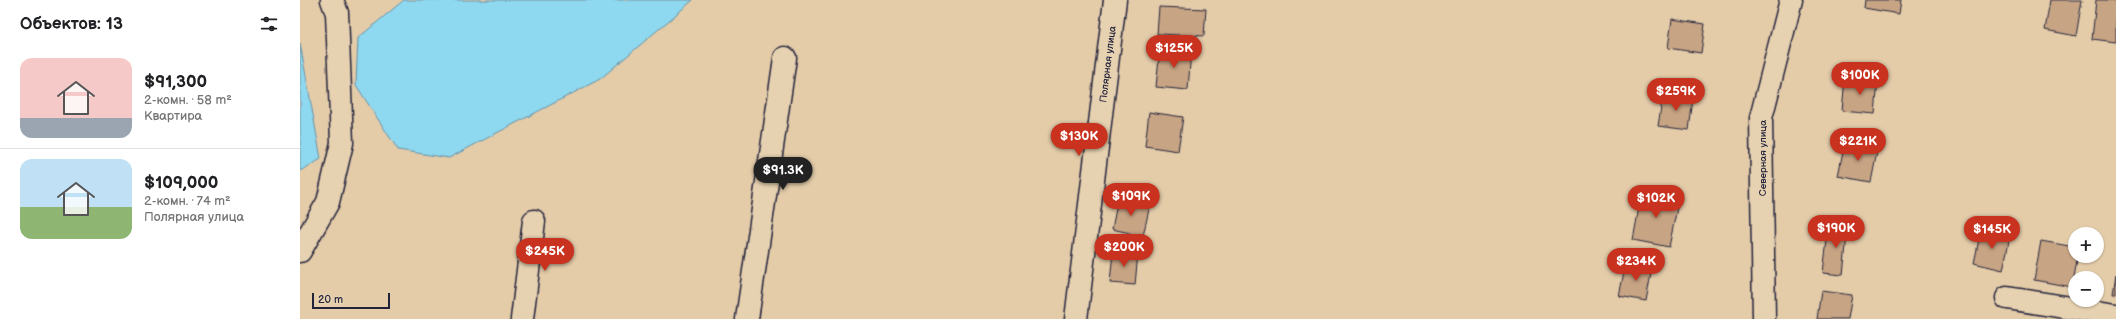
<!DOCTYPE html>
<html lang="ru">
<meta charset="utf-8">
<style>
:root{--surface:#fff;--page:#f2f2f2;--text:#202124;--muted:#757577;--line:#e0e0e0;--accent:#c8321e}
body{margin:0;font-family:"Balsamiq Sans",sans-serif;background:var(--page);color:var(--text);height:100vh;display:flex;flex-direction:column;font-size:15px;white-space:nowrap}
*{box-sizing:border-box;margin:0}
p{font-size:13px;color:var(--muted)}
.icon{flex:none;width:22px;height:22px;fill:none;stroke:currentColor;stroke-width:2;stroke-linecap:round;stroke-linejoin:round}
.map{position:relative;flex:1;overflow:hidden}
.sheet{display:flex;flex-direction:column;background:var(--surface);width:300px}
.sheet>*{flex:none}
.fabs{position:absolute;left:1768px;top:227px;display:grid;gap:8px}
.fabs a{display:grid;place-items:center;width:36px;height:36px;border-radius:50%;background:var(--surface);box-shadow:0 1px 3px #0004;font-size:20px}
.scale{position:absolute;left:12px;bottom:10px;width:78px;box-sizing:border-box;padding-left:4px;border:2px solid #22223b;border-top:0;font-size:11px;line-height:14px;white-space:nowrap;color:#22223b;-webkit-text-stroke:3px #e6d1b0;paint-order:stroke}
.price{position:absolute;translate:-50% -34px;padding:0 9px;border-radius:14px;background:var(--accent);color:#fff;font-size:13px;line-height:26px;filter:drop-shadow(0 1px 2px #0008)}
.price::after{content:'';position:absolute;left:50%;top:24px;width:12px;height:9px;margin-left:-6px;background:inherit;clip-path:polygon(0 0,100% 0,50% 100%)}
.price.on{background:#222;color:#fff}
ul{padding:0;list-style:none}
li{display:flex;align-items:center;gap:12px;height:100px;padding:0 20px}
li+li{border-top:1px solid var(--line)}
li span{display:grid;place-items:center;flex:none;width:112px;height:80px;border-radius:12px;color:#555}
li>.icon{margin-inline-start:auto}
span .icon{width:48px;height:48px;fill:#fffc;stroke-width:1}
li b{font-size:17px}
h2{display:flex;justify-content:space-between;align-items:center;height:48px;padding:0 20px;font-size:17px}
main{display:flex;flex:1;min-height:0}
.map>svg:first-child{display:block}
.water{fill:#8fd9f0;stroke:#6390a8}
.building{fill:#c7a484;stroke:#22223b}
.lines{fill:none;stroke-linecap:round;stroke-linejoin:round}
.minor-casing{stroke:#22223b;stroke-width:25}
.minor{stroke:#e6d1b0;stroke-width:22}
.labels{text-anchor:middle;stroke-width:3;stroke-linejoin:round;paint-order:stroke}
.street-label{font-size:10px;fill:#22223b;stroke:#e6d1b0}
</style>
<main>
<section class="sheet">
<h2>Объектов: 13<svg class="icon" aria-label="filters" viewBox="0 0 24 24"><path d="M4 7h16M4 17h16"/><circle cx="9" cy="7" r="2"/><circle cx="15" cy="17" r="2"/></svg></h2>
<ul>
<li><span style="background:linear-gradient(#f6c9c9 75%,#9aa5b1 0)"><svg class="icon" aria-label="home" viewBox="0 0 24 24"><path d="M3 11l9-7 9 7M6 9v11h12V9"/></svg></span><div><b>$91,300</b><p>2-комн. · 58 m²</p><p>Квартира</p></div></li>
<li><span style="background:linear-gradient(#bfe0f5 60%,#8fb573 0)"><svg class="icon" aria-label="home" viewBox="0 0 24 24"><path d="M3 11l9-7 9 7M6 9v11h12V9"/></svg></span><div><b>$109,000</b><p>2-комн. · 74 m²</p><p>Полярная улица</p></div></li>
</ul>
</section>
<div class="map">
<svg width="1816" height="319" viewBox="0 0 1816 319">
<rect width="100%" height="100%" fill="#e4cca9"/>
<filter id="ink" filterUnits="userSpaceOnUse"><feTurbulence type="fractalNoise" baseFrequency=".025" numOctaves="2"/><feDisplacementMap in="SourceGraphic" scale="8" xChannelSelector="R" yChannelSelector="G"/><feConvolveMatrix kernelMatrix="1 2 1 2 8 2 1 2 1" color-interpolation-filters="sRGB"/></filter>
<g filter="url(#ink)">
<!-- water -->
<g class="water">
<polygon points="104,0 393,0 300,79 149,158 98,150 56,85 58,38"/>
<polygon points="0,43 21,159 0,171"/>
</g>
<!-- building -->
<g class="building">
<polygon points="1565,0 1601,0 1599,14 1564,8"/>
<polygon points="1750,0 1782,0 1776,36 1745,30"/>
<polygon points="1796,0 1816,0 1816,42 1792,39"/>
<polygon points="859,7 906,9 904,36 857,34"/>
<polygon points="1372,19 1405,24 1401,53 1368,48"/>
<polygon points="860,48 891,51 888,90 856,87"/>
<polygon points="1545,78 1578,81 1575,114 1542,111"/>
<polygon points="1363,94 1393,99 1389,130 1358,126"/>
<polygon points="849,112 883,117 878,151 845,146"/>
<polygon points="1545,141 1578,147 1571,182 1538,176"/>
<polygon points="1342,191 1379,198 1369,247 1333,240"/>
<polygon points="818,198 850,205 843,236 812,229"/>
<polygon points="1529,223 1548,225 1543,275 1523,273"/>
<polygon points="1681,230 1710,236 1703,270 1674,263"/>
<polygon points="1741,241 1775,247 1775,256 1778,256 1772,287 1734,280"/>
<polygon points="813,251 838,253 835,285 810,283"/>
<polygon points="1326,262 1352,268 1346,301 1319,296"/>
<polygon points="1816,274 1816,294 1813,294"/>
<polygon points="1521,291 1552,295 1548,319 1517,319"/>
</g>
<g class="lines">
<defs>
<g id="minor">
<polyline points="0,251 28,202 42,143 37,13 32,0"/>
<polyline points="1707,298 1816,315"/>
<polyline points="222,319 234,221"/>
<polyline points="447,319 485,58"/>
<polyline points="776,319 815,0"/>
<polyline points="1464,319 1461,118 1491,0"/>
</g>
</defs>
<!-- minor casing -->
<use href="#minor" class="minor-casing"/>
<!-- minor -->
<use href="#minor" class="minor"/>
</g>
</g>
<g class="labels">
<!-- street labels -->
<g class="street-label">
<text transform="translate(807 64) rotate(-83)" y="4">Полярная улица</text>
<text transform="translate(1462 158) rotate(-90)" y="4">Северная улица</text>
</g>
</g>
</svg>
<div class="fabs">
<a>+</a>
<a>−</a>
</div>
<div class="scale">20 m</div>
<b class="price" style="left:874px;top:69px">$125K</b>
<b class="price" style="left:1560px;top:96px">$100K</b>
<b class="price" style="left:1376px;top:112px">$259K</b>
<b class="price" style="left:779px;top:157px">$130K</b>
<b class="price" style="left:1558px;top:162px">$221K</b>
<b class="price on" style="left:483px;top:191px">$91.3K</b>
<b class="price" style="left:831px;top:217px">$109K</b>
<b class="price" style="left:1356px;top:219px">$102K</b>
<b class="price" style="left:1536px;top:249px">$190K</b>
<b class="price" style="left:1692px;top:250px">$145K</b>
<b class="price" style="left:824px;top:268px">$200K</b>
<b class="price" style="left:245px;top:272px">$245K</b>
<b class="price" style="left:1336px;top:282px">$234K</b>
</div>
</main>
